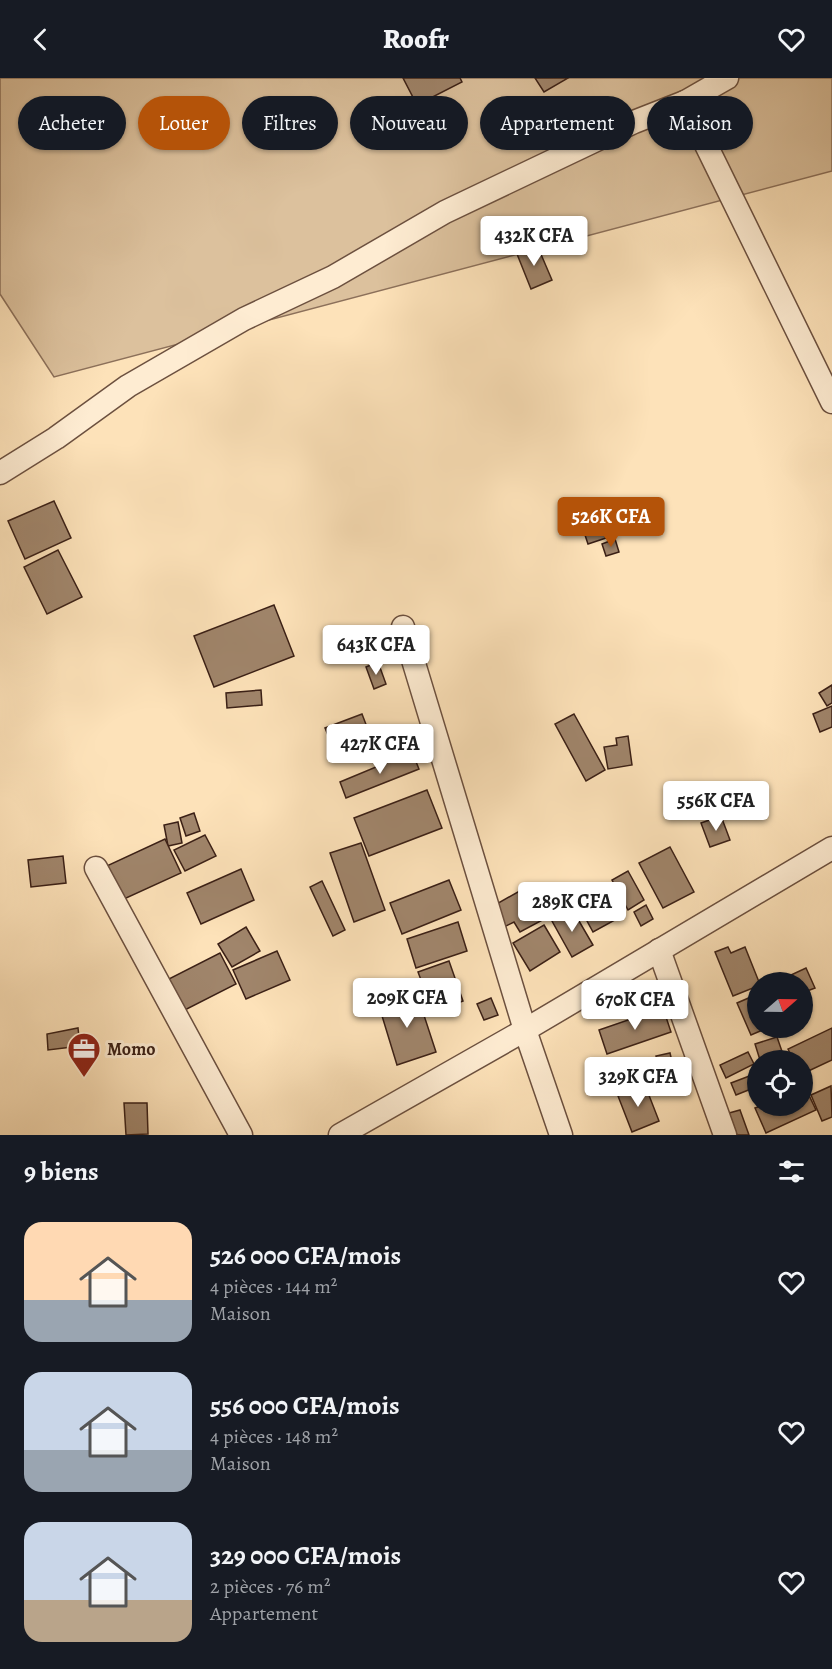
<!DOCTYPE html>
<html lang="fr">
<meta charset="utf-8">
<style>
:root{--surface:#171b24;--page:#242831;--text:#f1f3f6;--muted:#9ea1a6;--accent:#b45309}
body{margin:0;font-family:Alegreya,serif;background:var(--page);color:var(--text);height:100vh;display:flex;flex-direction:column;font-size:22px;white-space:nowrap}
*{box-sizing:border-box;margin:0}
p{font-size:20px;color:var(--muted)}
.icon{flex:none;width:33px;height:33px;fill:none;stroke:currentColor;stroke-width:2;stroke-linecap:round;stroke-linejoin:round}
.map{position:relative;height:1057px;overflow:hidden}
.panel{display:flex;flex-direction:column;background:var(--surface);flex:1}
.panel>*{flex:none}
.top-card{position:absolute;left:18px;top:18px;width:796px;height:54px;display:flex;gap:12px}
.needle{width:39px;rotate:70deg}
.tools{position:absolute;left:747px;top:894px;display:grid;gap:12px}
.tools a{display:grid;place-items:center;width:66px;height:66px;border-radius:50%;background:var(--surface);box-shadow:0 2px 4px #0004;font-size:30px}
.price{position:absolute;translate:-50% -51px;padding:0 14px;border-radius:6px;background:#fff;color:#222;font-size:20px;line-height:39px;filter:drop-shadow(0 2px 3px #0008)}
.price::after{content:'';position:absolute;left:50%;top:36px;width:18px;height:14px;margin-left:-9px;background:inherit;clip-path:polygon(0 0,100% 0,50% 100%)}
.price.current{background:var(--accent);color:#fff}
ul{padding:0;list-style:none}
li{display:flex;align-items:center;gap:18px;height:150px;padding:0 24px}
li span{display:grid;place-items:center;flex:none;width:168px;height:120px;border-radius:18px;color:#555}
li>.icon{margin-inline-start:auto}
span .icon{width:72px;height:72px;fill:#fffc;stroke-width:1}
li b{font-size:26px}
h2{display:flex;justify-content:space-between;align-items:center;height:72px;padding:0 24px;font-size:26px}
.pill{padding:0 21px;border-radius:27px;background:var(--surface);box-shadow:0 2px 4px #0004;font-size:21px;line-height:54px}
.pill.current{background:var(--accent);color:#fff}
header{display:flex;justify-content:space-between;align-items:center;height:78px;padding:0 24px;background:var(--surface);font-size:27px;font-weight:800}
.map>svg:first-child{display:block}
.green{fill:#dcc19d;stroke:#8c705a;stroke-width:1.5}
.building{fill:#a0856b;stroke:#3b2016;stroke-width:1.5}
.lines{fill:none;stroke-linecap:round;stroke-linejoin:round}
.street-casing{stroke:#6c503f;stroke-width:25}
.street{stroke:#feecd2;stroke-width:22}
.labels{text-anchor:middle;stroke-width:6;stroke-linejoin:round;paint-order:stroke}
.poi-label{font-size:18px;font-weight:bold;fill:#3b2016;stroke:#feecd2;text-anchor:start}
</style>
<header><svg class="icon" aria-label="back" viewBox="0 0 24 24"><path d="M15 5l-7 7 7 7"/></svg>Roofr<svg class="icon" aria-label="heart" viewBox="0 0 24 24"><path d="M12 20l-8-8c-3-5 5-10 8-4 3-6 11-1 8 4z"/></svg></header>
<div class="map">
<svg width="832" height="1057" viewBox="0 0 832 1057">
<rect width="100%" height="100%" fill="#fde2b9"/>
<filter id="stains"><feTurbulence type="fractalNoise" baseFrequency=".00333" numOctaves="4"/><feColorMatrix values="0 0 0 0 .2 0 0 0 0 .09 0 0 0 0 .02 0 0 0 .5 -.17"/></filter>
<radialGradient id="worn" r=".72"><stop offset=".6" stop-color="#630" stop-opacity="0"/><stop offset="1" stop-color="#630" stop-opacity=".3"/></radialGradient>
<!-- green -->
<polygon class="green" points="0,0 832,0 832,93 54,299 0,216"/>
<!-- building -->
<g class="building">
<polygon points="403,0 460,0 462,4 417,27"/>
<polygon points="535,0 568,0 544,14"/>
<polygon points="537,167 552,202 531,211 517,176"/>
<polygon points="54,423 71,460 25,481 8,443"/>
<polygon points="602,438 609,459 588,466 581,445"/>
<polygon points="615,461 619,474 606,478 602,466"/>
<polygon points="58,472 82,519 47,536 24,489"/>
<polygon points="274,527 294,578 214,609 194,558"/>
<polygon points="378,584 386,606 374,611 366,589"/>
<polygon points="832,607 832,625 827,628 819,615"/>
<polygon points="261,612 262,627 227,630 226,615"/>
<polygon points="832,628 832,649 820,654 813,636"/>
<polygon points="362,636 375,670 339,684 325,650"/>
<polygon points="574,636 605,692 586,703 555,646"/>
<polygon points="628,658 632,687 608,691 604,669 617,667 616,660"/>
<polygon points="412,674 419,691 346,720 340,704"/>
<polygon points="427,712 442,750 369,778 354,740"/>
<polygon points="194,735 200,753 186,758 180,740"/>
<polygon points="721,738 730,762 710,769 701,745"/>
<polygon points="178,744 182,765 168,768 164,747"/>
<polygon points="205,757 216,778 185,793 174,772"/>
<polygon points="165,761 181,795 113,826 98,792"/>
<polygon points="361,765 385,832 354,844 330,775"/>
<polygon points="670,769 694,814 663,830 639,785"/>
<polygon points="63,778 66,805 31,809 28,782"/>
<polygon points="241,791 254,822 201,846 187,815"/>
<polygon points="628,793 644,822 628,832 612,802"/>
<polygon points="449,802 461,832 402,856 390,825"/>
<polygon points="322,803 345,852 333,858 310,809"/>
<polygon points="532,806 550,838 520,854 514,844 504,849 493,828"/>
<polygon points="610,813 624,837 593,854 580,830"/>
<polygon points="646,827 653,841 641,848 634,834"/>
<polygon points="572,831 593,867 572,879 552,843"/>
<polygon points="458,844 467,873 416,890 407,861"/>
<polygon points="544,847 560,874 530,893 513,865"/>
<polygon points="246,849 260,873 232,889 218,866"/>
<polygon points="728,869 731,875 745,869 759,904 758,904 758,908 733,918 715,874"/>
<polygon points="277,873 290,902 246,921 233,892"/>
<polygon points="220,875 236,906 173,938 157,907"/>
<polygon points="449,883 463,923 433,934 418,894"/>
<polygon points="806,890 815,910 802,915 802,904 776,904"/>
<polygon points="417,916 436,974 397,987 379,928"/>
<polygon points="758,916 758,950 767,950 751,957 737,925"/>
<polygon points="491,920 498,937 484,942 477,926"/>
<polygon points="663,930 671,954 607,976 599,952"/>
<polygon points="78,950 80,968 48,972 47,956"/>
<polygon points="832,950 832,982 802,996 802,982 793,982 788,971"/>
<polygon points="777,959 785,982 760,982 755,966"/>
<polygon points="748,974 754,986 726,1000 720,987"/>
<polygon points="670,975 677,1005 654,1010 651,995 660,992 656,978"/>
<polygon points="752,997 756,1009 736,1017 731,1005"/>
<polygon points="645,1007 659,1043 632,1054 618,1018"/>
<polygon points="804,1007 816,1032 766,1055 755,1030 761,1028 802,1028 802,1008"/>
<polygon points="831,1008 832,1039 822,1043 811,1017"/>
<polygon points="124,1025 147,1025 148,1056 126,1057"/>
<polygon points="740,1032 749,1057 737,1057 729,1035"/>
</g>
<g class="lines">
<defs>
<g id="street">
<polyline points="685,24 832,324"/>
<polyline points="0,395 56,360 128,308 244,241 333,199 445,134 634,44 685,24 727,0"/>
<polyline points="403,549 525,952 561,1057"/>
<polyline points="96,790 241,1057"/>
<polyline points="659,872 725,1057"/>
<polyline points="340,1057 525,952 832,770"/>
</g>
</defs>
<!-- street casing -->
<use href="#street" class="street-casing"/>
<!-- street -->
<use href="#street" class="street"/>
</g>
<!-- icons -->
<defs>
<symbol id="office-pin" viewBox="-11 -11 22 30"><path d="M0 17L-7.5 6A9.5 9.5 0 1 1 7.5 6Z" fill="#8f2418" stroke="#feecd2"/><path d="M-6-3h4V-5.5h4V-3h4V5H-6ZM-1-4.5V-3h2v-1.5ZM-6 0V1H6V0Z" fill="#fff"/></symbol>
</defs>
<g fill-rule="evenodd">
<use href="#office-pin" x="65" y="952" width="38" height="52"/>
</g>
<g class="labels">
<!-- poi labels -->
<g class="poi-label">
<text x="107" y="977">Momo</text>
</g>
</g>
<rect width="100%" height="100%" filter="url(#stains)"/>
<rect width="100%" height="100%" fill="url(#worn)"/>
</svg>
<div class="tools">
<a><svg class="needle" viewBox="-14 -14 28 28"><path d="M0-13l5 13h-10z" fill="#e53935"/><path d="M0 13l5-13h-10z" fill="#9ea1a6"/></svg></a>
<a><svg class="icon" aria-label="locate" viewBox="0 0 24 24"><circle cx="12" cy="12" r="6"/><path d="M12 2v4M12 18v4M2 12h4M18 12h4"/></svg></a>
</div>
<b class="price" style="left:534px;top:189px">432K CFA</b>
<b class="price current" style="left:611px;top:470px">526K CFA</b>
<b class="price" style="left:376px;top:598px">643K CFA</b>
<b class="price" style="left:380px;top:697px">427K CFA</b>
<b class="price" style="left:716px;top:754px">556K CFA</b>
<b class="price" style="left:572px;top:855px">289K CFA</b>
<b class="price" style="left:407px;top:951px">209K CFA</b>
<b class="price" style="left:635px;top:953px">670K CFA</b>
<b class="price" style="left:638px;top:1030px">329K CFA</b>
<div class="top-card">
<a class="pill">Acheter</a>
<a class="pill current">Louer</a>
<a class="pill">Filtres</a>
<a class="pill">Nouveau</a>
<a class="pill">Appartement</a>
<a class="pill">Maison</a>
</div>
</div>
<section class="panel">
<h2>9 biens<svg class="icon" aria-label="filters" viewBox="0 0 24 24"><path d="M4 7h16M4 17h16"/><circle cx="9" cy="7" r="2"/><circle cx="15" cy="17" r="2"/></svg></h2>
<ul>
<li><span style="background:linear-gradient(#ffd9b3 65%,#9aa5b1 0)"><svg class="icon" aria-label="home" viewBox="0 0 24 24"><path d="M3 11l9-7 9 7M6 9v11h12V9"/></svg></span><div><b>526 000 CFA/mois</b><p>4 pièces · 144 m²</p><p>Maison</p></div><svg class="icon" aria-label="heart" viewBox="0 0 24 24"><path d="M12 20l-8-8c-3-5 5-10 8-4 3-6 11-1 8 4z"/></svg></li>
<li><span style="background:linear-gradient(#c9d6e8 65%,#9aa5b1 0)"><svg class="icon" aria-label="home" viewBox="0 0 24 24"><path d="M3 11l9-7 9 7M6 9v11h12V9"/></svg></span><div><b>556 000 CFA/mois</b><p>4 pièces · 148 m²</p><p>Maison</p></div><svg class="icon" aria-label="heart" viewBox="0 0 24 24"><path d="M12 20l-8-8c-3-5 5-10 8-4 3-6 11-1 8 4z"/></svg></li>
<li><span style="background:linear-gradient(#c9d6e8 65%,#b9a48a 0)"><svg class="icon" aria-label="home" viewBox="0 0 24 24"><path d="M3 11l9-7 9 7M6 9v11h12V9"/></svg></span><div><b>329 000 CFA/mois</b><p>2 pièces · 76 m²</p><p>Appartement</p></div><svg class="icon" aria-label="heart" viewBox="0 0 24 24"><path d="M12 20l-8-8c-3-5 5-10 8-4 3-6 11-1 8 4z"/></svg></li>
</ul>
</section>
